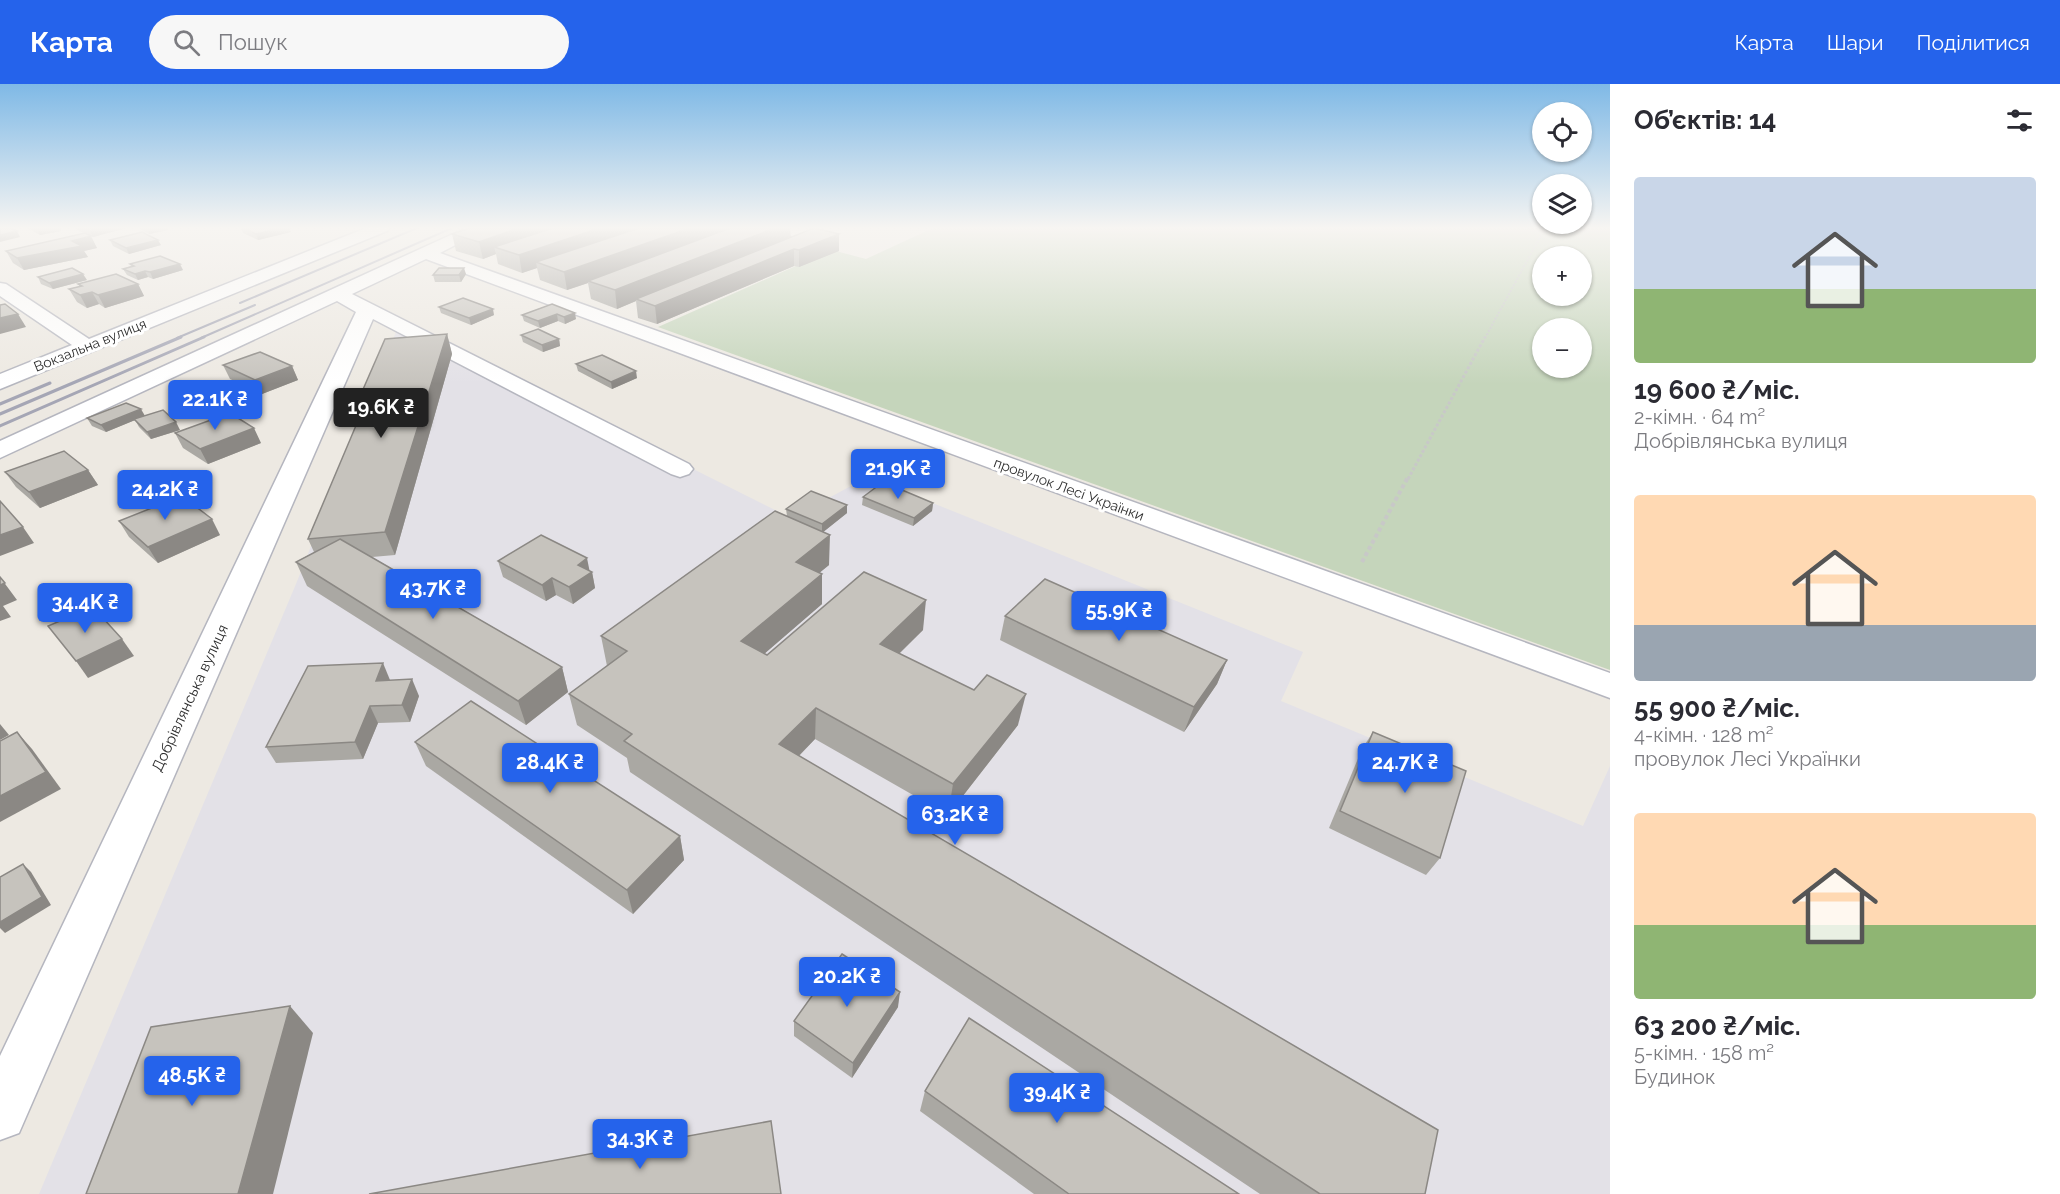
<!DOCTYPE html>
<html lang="uk">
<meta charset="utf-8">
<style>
:root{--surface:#fff;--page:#f7f7f7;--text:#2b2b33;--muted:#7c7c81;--accent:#2563eb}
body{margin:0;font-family:Raleway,sans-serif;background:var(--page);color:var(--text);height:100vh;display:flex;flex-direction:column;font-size:22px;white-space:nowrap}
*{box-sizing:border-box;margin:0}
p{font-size:20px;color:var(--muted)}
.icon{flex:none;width:33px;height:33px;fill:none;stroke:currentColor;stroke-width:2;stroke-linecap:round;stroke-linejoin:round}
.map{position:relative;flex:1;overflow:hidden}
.sheet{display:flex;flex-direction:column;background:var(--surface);width:450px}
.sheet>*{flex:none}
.controls{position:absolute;left:1532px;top:18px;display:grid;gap:12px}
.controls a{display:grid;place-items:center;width:60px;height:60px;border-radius:50%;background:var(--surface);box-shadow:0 2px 4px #0004;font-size:30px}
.price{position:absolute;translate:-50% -51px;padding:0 14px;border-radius:6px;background:var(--accent);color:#fff;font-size:20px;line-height:39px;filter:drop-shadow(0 2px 3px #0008)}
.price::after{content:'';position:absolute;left:50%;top:36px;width:18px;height:14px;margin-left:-9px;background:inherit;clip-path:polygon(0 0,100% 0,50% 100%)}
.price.current{background:#222;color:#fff}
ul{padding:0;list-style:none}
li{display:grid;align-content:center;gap:12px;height:318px;padding:0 24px}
li span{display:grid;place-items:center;height:186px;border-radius:6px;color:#555}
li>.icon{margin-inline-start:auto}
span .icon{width:108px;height:108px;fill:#fffc;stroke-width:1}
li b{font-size:26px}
h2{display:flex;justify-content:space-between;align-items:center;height:72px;padding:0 24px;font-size:26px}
header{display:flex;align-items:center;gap:36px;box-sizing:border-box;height:84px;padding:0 30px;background:var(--accent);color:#fff}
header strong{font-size:28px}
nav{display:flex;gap:33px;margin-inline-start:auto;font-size:21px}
.search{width:420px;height:54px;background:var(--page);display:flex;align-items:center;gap:15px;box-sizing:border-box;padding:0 21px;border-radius:33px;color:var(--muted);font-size:22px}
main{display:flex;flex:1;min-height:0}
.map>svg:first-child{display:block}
.industrial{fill:#e3e1e7}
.cemetery{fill:#c5d5bb;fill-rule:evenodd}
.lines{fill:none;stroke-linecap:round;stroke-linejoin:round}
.minor-casing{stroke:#b5b6bf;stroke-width:3}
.path-far2{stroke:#c8c8c8;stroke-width:2;stroke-dasharray:2 1.5;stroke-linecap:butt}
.path-far1{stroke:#c8c8c8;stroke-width:3;stroke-dasharray:3 2;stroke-linecap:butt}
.path{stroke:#c8c8c8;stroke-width:4;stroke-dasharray:4 3;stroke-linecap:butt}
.minor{fill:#fff;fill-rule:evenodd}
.rail-far1{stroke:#a5a6b5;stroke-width:2}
.rail{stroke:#a5a6b5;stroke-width:3}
.wall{fill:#aaa8a3}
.shaded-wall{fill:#8b8884}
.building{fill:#c6c3bd;stroke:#8b8884;stroke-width:1.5}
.labels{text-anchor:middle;stroke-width:6;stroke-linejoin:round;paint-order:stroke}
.far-street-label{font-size:14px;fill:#2d2d2d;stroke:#fff}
.street-label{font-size:15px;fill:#2d2d2d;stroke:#fff}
</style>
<header>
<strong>Карта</strong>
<div class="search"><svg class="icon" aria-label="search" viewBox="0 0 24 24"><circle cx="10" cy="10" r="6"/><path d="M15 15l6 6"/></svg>Пошук</div>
<nav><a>Карта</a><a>Шари</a><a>Поділитися</a></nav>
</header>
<main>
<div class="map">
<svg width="1610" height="1110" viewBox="0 0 1610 1110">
<rect width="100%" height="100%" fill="#ede9e2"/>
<!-- industrial -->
<polygon class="industrial" points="400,238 791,434 868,393 1303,568 1281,617 1583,742 1610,682 1610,1110 39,1110 296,500"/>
<!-- cemetery -->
<path class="cemetery" d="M933,144H1610V586L658,243L832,166L866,175ZM1542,172H1581V212H1542ZM1542,244H1581V284H1542Z"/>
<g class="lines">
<defs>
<g id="minor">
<polygon points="366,144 389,144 387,147 0,305 0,290 72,261 0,212 0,199 6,200 89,255"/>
<polygon points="466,144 488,144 440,169 1610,589 1610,614 426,175 352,210 689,380 693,385 689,390 680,393 671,390 373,235 19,1049 0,1056 0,972 356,228 337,217 0,374 0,357"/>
</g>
</defs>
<!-- minor casing -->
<use href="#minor" class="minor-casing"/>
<!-- path-far2 -->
<polyline class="path-far2" points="1485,254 1545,144"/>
<!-- path-far1 -->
<polyline class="path-far1" points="1408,395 1485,253"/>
<!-- path -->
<polyline class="path" points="1362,478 1408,393"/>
<!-- minor -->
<use href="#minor" class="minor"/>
<!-- rail-far1 -->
<g class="rail-far1">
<polyline points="240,219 417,144"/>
<polyline points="177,254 255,221"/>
<polyline points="201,254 452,144"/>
</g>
<!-- rail -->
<g class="rail">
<polyline points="0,320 50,299"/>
<polyline points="0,330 181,253"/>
<polyline points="0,342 204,253"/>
</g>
</g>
<!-- wall -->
<g class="wall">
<polygon points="27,144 60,144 61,147 40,151"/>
<polygon points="76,144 126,144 93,153 89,151 97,164 84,167 88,173 24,186 13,179 6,167 84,149 77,146"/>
<polygon points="138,144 167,144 168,146 149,150"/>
<polygon points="241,144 289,144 291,148 258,156 243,149"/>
<polygon points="452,150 790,154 839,150 839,167 799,183 794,182 657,240 638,234 636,217 617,225 591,215 588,199 567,206 540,196 537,184 522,189 498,180 496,170 483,175 456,167"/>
<polygon points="110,156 161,161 129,170 113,162"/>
<polygon points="130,180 183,186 153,195 148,193 138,196 127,191 123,185 131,182"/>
<polygon points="466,190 461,198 435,198 433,191"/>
<polygon points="38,193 87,196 53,205 41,200"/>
<polygon points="78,200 138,200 144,212 105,224 99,220 87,224 77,218 69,205 80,202"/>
<polygon points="552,220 576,235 565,240 558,237 540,244 524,237 522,231"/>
<polygon points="439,223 494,231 471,241 441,229"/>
<polygon points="447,250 452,270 395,471 372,473 562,583 568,608 526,641 307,502 296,478 314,468 308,455 358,337 354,326"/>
<polygon points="521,251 559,255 560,262 543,268 523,258"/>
<polygon points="576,280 637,294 612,305 578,287"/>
<polygon points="223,281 292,282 298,296 262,310 230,295"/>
<polygon points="145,332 180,346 151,355 139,343 135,336 106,348 92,342 87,334"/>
<polygon points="175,349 261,359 208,380 183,364"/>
<polygon points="88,386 98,401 40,424 16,403 5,388"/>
<polygon points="863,413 933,419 932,427 913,442 862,421"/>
<polygon points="786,425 847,429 823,448 829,481 819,489 822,490 822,520 764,570 767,571 923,546 899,570 1018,641 948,731 815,655 799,672 1425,1110 1260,1110 630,688 627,674 577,641 569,610 607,582 601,552 787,432"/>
<polygon points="119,437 220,451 158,479 129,453"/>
<polygon points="498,477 590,487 592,488 595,504 573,520 556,511 546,517 503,493"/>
<polygon points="1005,532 1227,576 1217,600 1184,648 1000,556"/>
<polygon points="390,596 419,612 410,638 378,639 363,675 276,679 266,663"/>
<polygon points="1373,648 1440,774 1426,791 1329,744 1362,665"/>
<polygon points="415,658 680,752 684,776 633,830 426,682"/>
<polygon points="898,923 852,994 794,952 794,937"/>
<polygon points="925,1007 1239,1110 1034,1110 920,1027"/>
</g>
<!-- shaded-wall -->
<g class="shaded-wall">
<polygon points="43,144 60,144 61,147 40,151 37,146"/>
<polygon points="100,144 126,144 93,153 90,147"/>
<polygon points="167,144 168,146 149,150 147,145"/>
<polygon points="281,144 289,144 291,148 258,156 256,150"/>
<polygon points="519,144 570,144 494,163 496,170 483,175 479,158"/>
<polygon points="600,144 651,144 536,178 537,184 522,189 519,171"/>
<polygon points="690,144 738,144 588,197 588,199 567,206 564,188"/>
<polygon points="775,144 790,144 791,155 636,215 636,217 617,225 615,206"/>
<polygon points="17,147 20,153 0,158 0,151"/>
<polygon points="839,150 839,167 799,183 799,166"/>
<polygon points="91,152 97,164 84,167 88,173 24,186 17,174 72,157"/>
<polygon points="158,156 161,161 129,170 126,164"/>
<polygon points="794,165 794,182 657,240 655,222"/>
<polygon points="180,180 183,186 153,195 150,188"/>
<polygon points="464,184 466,190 461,198 459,191"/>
<polygon points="145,187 148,193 138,196 135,190"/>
<polygon points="83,190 87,196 53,205 49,199"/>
<polygon points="138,200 144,212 105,224 98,211"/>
<polygon points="92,208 99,220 87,224 80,211"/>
<polygon points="493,225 494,231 471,241 469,234"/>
<polygon points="0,227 18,230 26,243 0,250"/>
<polygon points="575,229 576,235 565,240 564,233"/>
<polygon points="557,230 558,237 540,244 538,237"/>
<polygon points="447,250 452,270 395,471 385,448"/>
<polygon points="559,255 560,262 543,268 542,261"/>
<polygon points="292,282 298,296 262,310 255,296"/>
<polygon points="636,287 637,294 612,305 611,298"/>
<polygon points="141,325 145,332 106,348 101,341"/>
<polygon points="363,325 362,347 354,326"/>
<polygon points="176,338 180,346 151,355 147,348"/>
<polygon points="254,344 261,359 208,380 200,365"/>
<polygon points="88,386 98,401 40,424 29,408"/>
<polygon points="933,419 932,427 913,442 914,434"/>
<polygon points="847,421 847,429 822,449 822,440"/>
<polygon points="212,435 220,451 158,479 148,463"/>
<polygon points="23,443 34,459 0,472 0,451"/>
<polygon points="830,451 829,481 796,508 796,478"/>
<polygon points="587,474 590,489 592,488 595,504 573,520 569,503 578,481"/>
<polygon points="822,490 822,520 743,588 741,557"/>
<polygon points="0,493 17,516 3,522 11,533 0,537"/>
<polygon points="552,494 556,511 546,517 542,501"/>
<polygon points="926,516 923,546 877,591 880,560"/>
<polygon points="122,555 134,572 88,594 76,577"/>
<polygon points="1227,576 1217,600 1184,648 1194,623"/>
<polygon points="383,579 390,596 376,597"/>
<polygon points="562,583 568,608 526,641 518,617"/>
<polygon points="412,595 419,612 410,638 402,621"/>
<polygon points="1026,610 1018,641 948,731 953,700"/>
<polygon points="370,622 378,639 363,675 355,658"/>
<polygon points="816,624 815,655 780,691 779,660"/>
<polygon points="0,640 9,651 0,656"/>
<polygon points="17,648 32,665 61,705 0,738 0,712"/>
<polygon points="680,752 684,776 633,830 627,806"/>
<polygon points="23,780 31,788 51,821 5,849 0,844 0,838"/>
<polygon points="900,908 898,923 852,994 853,979"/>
<polygon points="290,922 313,949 273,1110 238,1110"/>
</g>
<!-- building -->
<g class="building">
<polygon points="0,144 11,144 17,147 0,151"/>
<polygon points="83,144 100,144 90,147"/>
<polygon points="243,144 281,144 256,150"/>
<polygon points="469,144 519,144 479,158 452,150"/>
<polygon points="553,144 600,144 519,171 494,163"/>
<polygon points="639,144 690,144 564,188 536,178"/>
<polygon points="730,144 775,144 615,206 588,197"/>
<polygon points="814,144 839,150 799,166 794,165 655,222 636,215"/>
<polygon points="142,148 158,156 126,164 110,156"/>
<polygon points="85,149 91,152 72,157 82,162 17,174 6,167"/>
<polygon points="160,172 180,180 150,188 145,187 135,190 123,185 134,182 130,180"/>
<polygon points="72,184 83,190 49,199 38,193"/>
<polygon points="439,184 464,184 459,191 433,191"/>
<polygon points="116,190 138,200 98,211 92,208 80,211 69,205 82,202 78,200"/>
<polygon points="463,214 493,225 469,234 439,223"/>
<polygon points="5,220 18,230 0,234 0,221"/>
<polygon points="552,220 575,229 564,233 557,230 538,237 522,231"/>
<polygon points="538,245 559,255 542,261 521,251"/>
<polygon points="447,250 385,448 308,455 363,325 354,326 385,255"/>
<polygon points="260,268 292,282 255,296 223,281"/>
<polygon points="602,271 636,287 611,298 576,280"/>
<polygon points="126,319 141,325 101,341 87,334"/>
<polygon points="163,326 176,338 147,348 134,335"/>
<polygon points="230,329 254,344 200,365 175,349"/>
<polygon points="64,367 88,386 29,408 5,388"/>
<polygon points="883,398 933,419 914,434 863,413"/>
<polygon points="811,407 847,421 822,440 786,425"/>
<polygon points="182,412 212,435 148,463 119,437"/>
<polygon points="0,417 23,443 0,451"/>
<polygon points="775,427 830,451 796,478 822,490 741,557 767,571 864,488 926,516 880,560 974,606 987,591 1026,610 953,700 816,624 779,660 1438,1046 1425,1110 1320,1110 624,657 632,650 569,610 627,567 601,552"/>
<polygon points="541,451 587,474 578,481 592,488 569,503 552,494 542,501 498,477"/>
<polygon points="340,455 562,583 518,617 296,478"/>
<polygon points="0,493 5,499 0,501"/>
<polygon points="1045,495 1227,576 1194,623 1005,532"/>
<polygon points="93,523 122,555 76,577 48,542"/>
<polygon points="383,579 376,597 412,595 402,621 370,622 355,658 266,663 308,582"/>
<polygon points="471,617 680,752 627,806 415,658"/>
<polygon points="17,648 46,688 0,712 0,657"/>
<polygon points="1373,648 1466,687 1440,774 1340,727"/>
<polygon points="23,780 42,813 0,838 0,793"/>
<polygon points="842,870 900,908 853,979 794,937"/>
<polygon points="290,922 238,1110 86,1110 151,943"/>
<polygon points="969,934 1239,1110 1069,1110 925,1007"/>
<polygon points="771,1037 781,1110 369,1110"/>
</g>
<!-- sky -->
<linearGradient id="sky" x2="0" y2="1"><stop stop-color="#7fb9e6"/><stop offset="0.48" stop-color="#f7f5f2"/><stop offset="1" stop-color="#f7f5f2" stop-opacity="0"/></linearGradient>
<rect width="1610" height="300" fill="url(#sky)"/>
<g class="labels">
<!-- far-street labels -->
<g class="far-street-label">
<text transform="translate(90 261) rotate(-22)" y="5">Вокзальна вулиця</text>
<text transform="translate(1069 405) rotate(20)" y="5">провулок Лесі Українки</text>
</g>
<!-- street labels -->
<g class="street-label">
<text transform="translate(190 614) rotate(-65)" y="5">Добрівлянська вулиця</text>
</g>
</g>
</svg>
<div class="controls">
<a><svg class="icon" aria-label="locate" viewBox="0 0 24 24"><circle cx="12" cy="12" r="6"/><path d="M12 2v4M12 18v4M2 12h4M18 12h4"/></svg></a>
<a><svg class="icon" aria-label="layers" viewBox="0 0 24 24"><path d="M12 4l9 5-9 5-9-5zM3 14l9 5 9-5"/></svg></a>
<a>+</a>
<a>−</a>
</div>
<b class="price" style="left:215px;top:347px">22.1K ₴</b>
<b class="price current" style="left:381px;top:355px">19.6K ₴</b>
<b class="price" style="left:898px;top:416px">21.9K ₴</b>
<b class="price" style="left:165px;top:437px">24.2K ₴</b>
<b class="price" style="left:433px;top:536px">43.7K ₴</b>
<b class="price" style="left:85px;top:550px">34.4K ₴</b>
<b class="price" style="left:1119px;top:558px">55.9K ₴</b>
<b class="price" style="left:550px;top:710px">28.4K ₴</b>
<b class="price" style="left:1405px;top:710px">24.7K ₴</b>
<b class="price" style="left:955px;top:762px">63.2K ₴</b>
<b class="price" style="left:847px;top:924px">20.2K ₴</b>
<b class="price" style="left:192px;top:1023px">48.5K ₴</b>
<b class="price" style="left:1057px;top:1040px">39.4K ₴</b>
<b class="price" style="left:640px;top:1086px">34.3K ₴</b>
</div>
<section class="sheet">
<h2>Об’єктів: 14<svg class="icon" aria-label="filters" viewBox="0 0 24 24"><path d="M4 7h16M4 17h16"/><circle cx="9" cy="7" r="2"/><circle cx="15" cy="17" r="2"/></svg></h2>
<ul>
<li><span style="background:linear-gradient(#c9d6e8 60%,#8fb573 0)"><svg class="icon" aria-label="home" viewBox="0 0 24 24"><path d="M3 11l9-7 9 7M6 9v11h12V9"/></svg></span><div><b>19 600 ₴/міс.</b><p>2-кімн. · 64 m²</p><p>Добрівлянська вулиця</p></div></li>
<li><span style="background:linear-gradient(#ffd9b3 70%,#9aa5b1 0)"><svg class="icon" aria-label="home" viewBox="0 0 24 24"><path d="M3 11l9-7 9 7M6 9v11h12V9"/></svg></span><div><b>55 900 ₴/міс.</b><p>4-кімн. · 128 m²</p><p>провулок Лесі Українки</p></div></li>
<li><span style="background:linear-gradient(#ffd9b3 60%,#8fb573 0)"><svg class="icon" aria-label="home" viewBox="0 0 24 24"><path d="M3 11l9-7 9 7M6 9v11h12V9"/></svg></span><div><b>63 200 ₴/міс.</b><p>5-кімн. · 158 m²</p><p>Будинок</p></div></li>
</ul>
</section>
</main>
